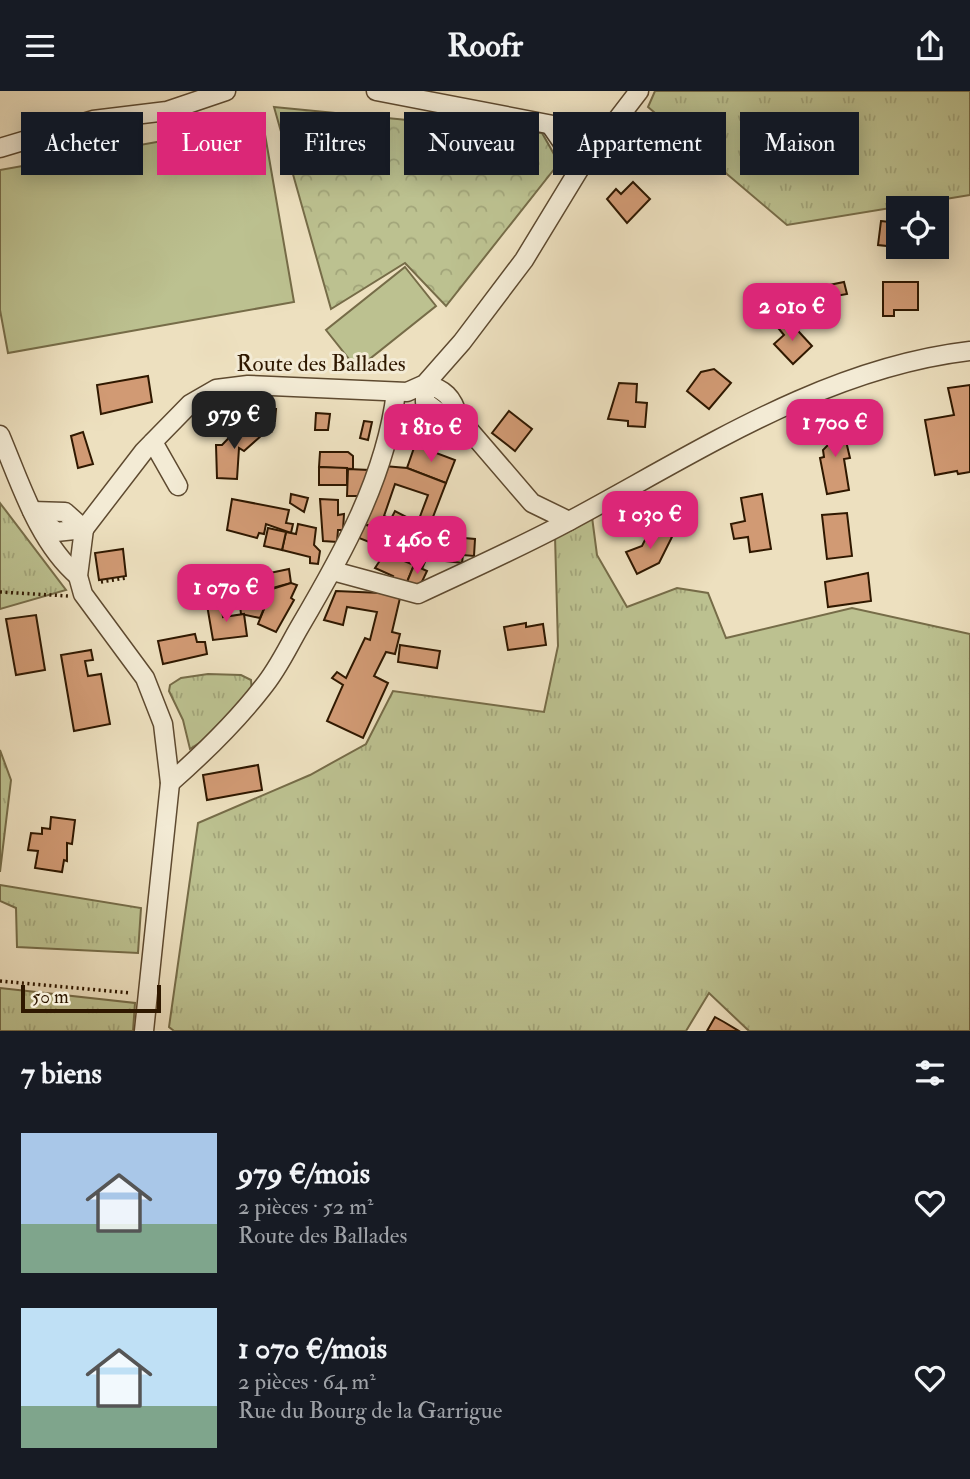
<!DOCTYPE html>
<html lang="fr">
<meta charset="utf-8">
<style>
:root{--surface:#171b24;--page:#242831;--text:#f1f3f6;--muted:#9ea1a6;--accent:#db2777}
body{margin:0;font-family:"IM FELL Double Pica",serif;background:var(--page);color:var(--text);height:100vh;display:flex;flex-direction:column;font-size:26px;white-space:nowrap}
*{box-sizing:border-box;margin:0}
p{font-size:23px;color:var(--muted)}
.icon{flex:none;width:38px;height:38px;fill:none;stroke:currentColor;stroke-width:2;stroke-linecap:round;stroke-linejoin:round}
.map{position:relative;height:940px;overflow:hidden}
.drawer{display:flex;flex-direction:column;background:var(--surface);flex:1}
.drawer>*{flex:none}
.guide{position:absolute;left:21px;top:21px;width:929px;height:63px;display:flex;gap:14px}
.fabs{position:absolute;left:886px;top:105px;display:grid;gap:14px}
.fabs a{display:grid;place-items:center;width:63px;height:63px;border-radius:0px;background:var(--surface);box-shadow:0 4px 18px #0003;font-size:35px}
.scale{position:absolute;left:21px;bottom:18px;width:140px;box-sizing:border-box;padding-left:7px;border:4px solid #2f1800;border-top:0;font-size:19px;line-height:24px;white-space:nowrap;color:#2f1800;-webkit-text-stroke:5px #f3ebd5;paint-order:stroke}
.price{position:absolute;translate:-50% -60px;padding:0 16px;border-radius:14px;background:var(--accent);color:#fff;font-size:23px;line-height:46px;filter:drop-shadow(0 2px 4px #0008)}
.price::after{content:'';position:absolute;left:50%;top:42px;width:21px;height:16px;margin-left:-10px;background:inherit;clip-path:polygon(0 0,100% 0,50% 100%)}
.price.current{background:#222;color:#fff}
ul{padding:0;list-style:none}
li{display:flex;align-items:center;gap:21px;height:175px;padding:0 21px}
li span{display:grid;place-items:center;flex:none;width:196px;height:140px;border-radius:0px;color:#555}
li>.icon{margin-inline-start:auto}
span .icon{width:84px;height:84px;fill:#fffc;stroke-width:1}
li b{font-size:30px}
h2{display:flex;justify-content:space-between;align-items:center;height:84px;padding:0 21px;font-size:30px}
.tag{padding:0 24px;border-radius:0px;background:var(--surface);box-shadow:0 4px 18px #0003;font-size:24px;line-height:63px}
.tag.current{background:var(--accent);color:#fff}
header{display:flex;justify-content:space-between;align-items:center;height:91px;padding:0 21px;background:var(--surface);font-size:32px;font-weight:700}
.map>svg:first-child{display:block}
.grass{fill:url(#grass-tufts);stroke:#766c48;stroke-width:2}
.park{fill:url(#park-crowns);stroke:#766c48;stroke-width:2}
.garden{fill:#bcc190;stroke:#766c48;stroke-width:2}
.building{fill:#d19a74;stroke:#2f1800;stroke-width:2}
.lines{fill:none;stroke-linecap:round;stroke-linejoin:round}
.street-casing{stroke:#5e4a30;stroke-width:21}
.path{stroke:#2f1800;stroke-width:3.5;stroke-dasharray:2 3.5;stroke-linecap:butt}
.street{stroke:#f3ebd5;stroke-width:18}
.labels{text-anchor:middle;stroke-width:6;stroke-linejoin:round;paint-order:stroke}
.street-label{font-size:23px;fill:#2f1800;stroke:#f3ebd5}
</style>
<header><svg class="icon" aria-label="menu" viewBox="0 0 24 24"><path d="M4 6h16M4 12h16M4 18h16"/></svg>Roofr<svg class="icon" aria-label="share" viewBox="0 0 24 24"><path d="M12 15V3M7 8l5-5 5 5M5 13v7h14v-7"/></svg></header>
<div class="map">
<svg width="970" height="940" viewBox="0 0 970 940">
<defs>
<pattern id="grass-tufts" width="24" height="20" patternUnits="userSpaceOnUse" patternTransform="scale(1.75)"><rect width="24" height="20" fill="#bcc190"/><path d="M3 7l-1-3M5 7V3M7 7l1-3M15 17l-1-3M17 17v-4M19 17l1-3" fill="none" stroke="#a2a57a"/></pattern>
<pattern id="park-crowns" width="20" height="18" patternUnits="userSpaceOnUse" patternTransform="scale(1.75)"><rect width="20" height="18" fill="#bcc190"/><path d="M2 6a3 3 0 1 1 6 0M12 15a3 3 0 1 1 6 0" fill="none" stroke="#a2a57a"/></pattern>
</defs>
<rect width="100%" height="100%" fill="#ede0bf"/>
<filter id="stains"><feTurbulence type="fractalNoise" baseFrequency=".00286" numOctaves="4"/><feColorMatrix values="0 0 0 0 .2 0 0 0 0 .09 0 0 0 0 .02 0 0 0 .5 -.17"/></filter>
<radialGradient id="worn" r=".72"><stop offset=".6" stop-color="#630" stop-opacity="0"/><stop offset="1" stop-color="#630" stop-opacity=".3"/></radialGradient>
<!-- grass -->
<g class="grass">
<polygon points="655,0 970,0 970,104 787,134 648,16"/>
<polygon points="0,412 66,499 0,518"/>
<polygon points="592,426 597,464 627,516 677,497 708,502 726,547 852,517 970,543 970,940 749,940 709,902 686,940 174,940 169,936 198,732 310,684 366,653 393,600 544,621 558,555 555,445"/>
<polygon points="208,583 241,584 251,589 252,602 213,643 190,658 183,629 169,600 170,594 181,587"/>
<polygon points="0,659 11,689 0,781"/>
<polygon points="0,794 141,817 138,862 17,856 16,817 0,810"/>
<polygon points="0,897 135,912 133,940 0,940"/>
</g>
<!-- park -->
<polygon class="park" points="274,16 542,42 559,72 446,215 405,172 331,218"/>
<!-- garden -->
<g class="garden">
<polygon points="263,32 294,211 8,262 0,219 0,79"/>
<polygon points="405,176 436,215 357,278 326,239"/>
</g>
<!-- building -->
<g class="building">
<polygon points="633,91 650,108 627,132 607,108 616,98 621,103"/>
<polygon points="881,130 898,132 898,156 911,156 911,163 895,162 896,156 878,154"/>
<polygon points="844,191 847,203 825,207 814,197"/>
<polygon points="883,191 918,191 918,219 894,219 894,225 883,225"/>
<polygon points="788,229 812,255 793,273 774,253 784,244 779,238"/>
<polygon points="714,278 731,292 709,318 687,300 701,281"/>
<polygon points="148,285 152,311 101,323 97,294"/>
<polygon points="619,292 637,293 636,311 647,312 645,336 628,335 628,330 608,328"/>
<polygon points="970,294 970,381 958,383 957,380 935,384 925,329 954,324 948,297"/>
<polygon points="259,318 276,318 275,330 262,329 270,340 252,323"/>
<polygon points="509,320 532,338 515,360 492,342"/>
<polygon points="316,322 330,323 328,339 315,339"/>
<polygon points="252,323 270,340 254,337 246,329"/>
<polygon points="246,329 261,345 244,360 239,357 237,388 217,387 216,354 222,354"/>
<polygon points="841,329 850,367 844,368 849,399 827,403 820,367 824,366 823,359 828,354 824,332"/>
<polygon points="364,330 372,331 368,349 360,347"/>
<polygon points="83,341 93,373 78,377 71,345"/>
<polygon points="415,354 455,369 446,392 407,377"/>
<polygon points="320,361 348,361 353,365 353,378 319,376"/>
<polygon points="384,375 407,377 446,392 433,426 441,429 435,445 415,439 428,404 395,393 384,425 391,428 395,420 416,431 410,445 363,433"/>
<polygon points="319,376 347,377 347,394 319,394"/>
<polygon points="348,378 369,379 362,405 347,405"/>
<polygon points="291,403 308,407 304,421 290,412"/>
<polygon points="762,403 771,458 750,461 748,446 734,448 731,433 745,430 741,407"/>
<polygon points="232,408 289,419 286,432 293,433 291,442 266,433 264,443 259,442 257,447 227,439"/>
<polygon points="320,408 338,409 338,424 344,423 343,439 338,439 337,451 323,450"/>
<polygon points="847,422 852,465 827,468 822,424"/>
<polygon points="440,430 458,434 456,450 435,445"/>
<polygon points="298,433 316,437 314,454 320,460 318,473 310,472 310,466 282,459 286,441 296,443"/>
<polygon points="363,433 379,438 374,453 359,447"/>
<polygon points="652,435 672,446 659,472 637,483 626,461 642,455"/>
<polygon points="268,437 286,441 282,459 264,455"/>
<polygon points="379,438 406,447 399,464 374,453"/>
<polygon points="415,439 435,445 427,466 408,458"/>
<polygon points="464,447 475,448 474,465 463,464 462,472 446,470 447,451 463,452"/>
<polygon points="123,458 126,485 99,489 95,462"/>
<polygon points="408,458 427,466 422,478 403,470"/>
<polygon points="385,462 414,474 407,491 400,489 397,494 390,492 393,485 375,477"/>
<polygon points="414,474 427,480 419,497 407,491"/>
<polygon points="239,477 242,505 216,512 217,479"/>
<polygon points="289,478 291,492 269,498 265,483"/>
<polygon points="868,482 871,510 828,516 825,491"/>
<polygon points="291,492 297,494 291,507 294,509 276,541 258,533 268,508 254,510 252,504 268,500 270,503 272,498"/>
<polygon points="336,500 381,502 400,507 392,541 400,543 395,563 386,561 374,585 388,592 363,647 327,630 343,594 332,587 337,581 346,587 365,547 370,549 377,521 347,516 343,534 324,529"/>
<polygon points="239,506 253,507 254,510 268,508 260,527 241,523"/>
<polygon points="221,511 223,526 244,523 247,545 213,549 207,514"/>
<polygon points="36,524 45,579 16,584 6,528"/>
<polygon points="526,532 526,536 543,533 546,554 508,559 504,536"/>
<polygon points="195,543 197,551 205,551 207,563 163,573 158,550"/>
<polygon points="400,554 440,560 437,577 398,571"/>
<polygon points="91,559 93,569 85,570 88,585 101,583 110,633 74,640 61,564"/>
<polygon points="258,674 262,699 207,709 203,684"/>
<polygon points="51,726 75,729 72,753 67,752 67,770 64,769 62,781 35,777 38,760 28,759 31,742 42,743 42,737 50,738"/>
<polygon points="715,926 724,931 739,940 707,940"/>
</g>
<g class="lines">
<defs>
<g id="street">
<polyline points="376,0 605,44"/>
<polyline points="551,35 580,77"/>
<polyline points="0,57 93,29 167,20 226,0"/>
<path d="M458,326H445L425,311V293C444,298 453,306 458,326L532,412L569,430"/>
<path d="M0,344C20,391 38,451 78,485"/>
<polyline points="153,351 178,395"/>
<polyline points="32,420 65,421 84,438"/>
<polyline points="43,429 56,441 84,438"/>
<polyline points="84,438 144,360 190,313 216,298 248,294 407,301 425,293 462,251 524,169 580,77 639,0"/>
<polyline points="84,438 78,485 83,503 145,587 163,633 170,692 144,940"/>
<path d="M333,480L418,503C469,479 521,456 571,429C698,361 824,277 970,260"/>
<path d="M170,692C204,662 236,631 263,596C278,578 288,556 299,537C342,464 386,386 396,301"/>
</g>
</defs>
<!-- street casing -->
<use href="#street" class="street-casing"/>
<!-- path -->
<g class="path">
<polyline points="101,491 126,487"/>
<polyline points="0,501 68,505"/>
<polyline points="0,890 131,902"/>
</g>
<!-- street -->
<use href="#street" class="street"/>
</g>
<g class="labels">
<!-- street labels -->
<g class="street-label">
<text x="321" y="280">Route des Ballades</text>
</g>
</g>
<rect width="100%" height="100%" filter="url(#stains)"/>
<rect width="100%" height="100%" fill="url(#worn)"/>
</svg>
<div class="fabs">
<a><svg class="icon" aria-label="locate" viewBox="0 0 24 24"><circle cx="12" cy="12" r="6"/><path d="M12 2v4M12 18v4M2 12h4M18 12h4"/></svg></a>
</div>
<div class="scale">50 m</div>
<b class="price" style="left:792px;top:252px">2 010 €</b>
<b class="price current" style="left:234px;top:360px">979 €</b>
<b class="price" style="left:835px;top:368px">1 700 €</b>
<b class="price" style="left:431px;top:373px">1 810 €</b>
<b class="price" style="left:650px;top:460px">1 030 €</b>
<b class="price" style="left:417px;top:485px">1 460 €</b>
<b class="price" style="left:226px;top:533px">1 070 €</b>
<div class="guide">
<a class="tag">Acheter</a>
<a class="tag current">Louer</a>
<a class="tag">Filtres</a>
<a class="tag">Nouveau</a>
<a class="tag">Appartement</a>
<a class="tag">Maison</a>
</div>
</div>
<section class="drawer">
<h2>7 biens<svg class="icon" aria-label="filters" viewBox="0 0 24 24"><path d="M4 7h16M4 17h16"/><circle cx="9" cy="7" r="2"/><circle cx="15" cy="17" r="2"/></svg></h2>
<ul>
<li><span style="background:linear-gradient(#a9c7e8 65%,#7fa58c 0)"><svg class="icon" aria-label="home" viewBox="0 0 24 24"><path d="M3 11l9-7 9 7M6 9v11h12V9"/></svg></span><div><b>979 €/mois</b><p>2 pièces · 52 m²</p><p>Route des Ballades</p></div><svg class="icon" aria-label="heart" viewBox="0 0 24 24"><path d="M12 20l-8-8c-3-5 5-10 8-4 3-6 11-1 8 4z"/></svg></li>
<li><span style="background:linear-gradient(#bfe0f5 70%,#7fa58c 0)"><svg class="icon" aria-label="home" viewBox="0 0 24 24"><path d="M3 11l9-7 9 7M6 9v11h12V9"/></svg></span><div><b>1 070 €/mois</b><p>2 pièces · 64 m²</p><p>Rue du Bourg de la Garrigue</p></div><svg class="icon" aria-label="heart" viewBox="0 0 24 24"><path d="M12 20l-8-8c-3-5 5-10 8-4 3-6 11-1 8 4z"/></svg></li>
</ul>
</section>
